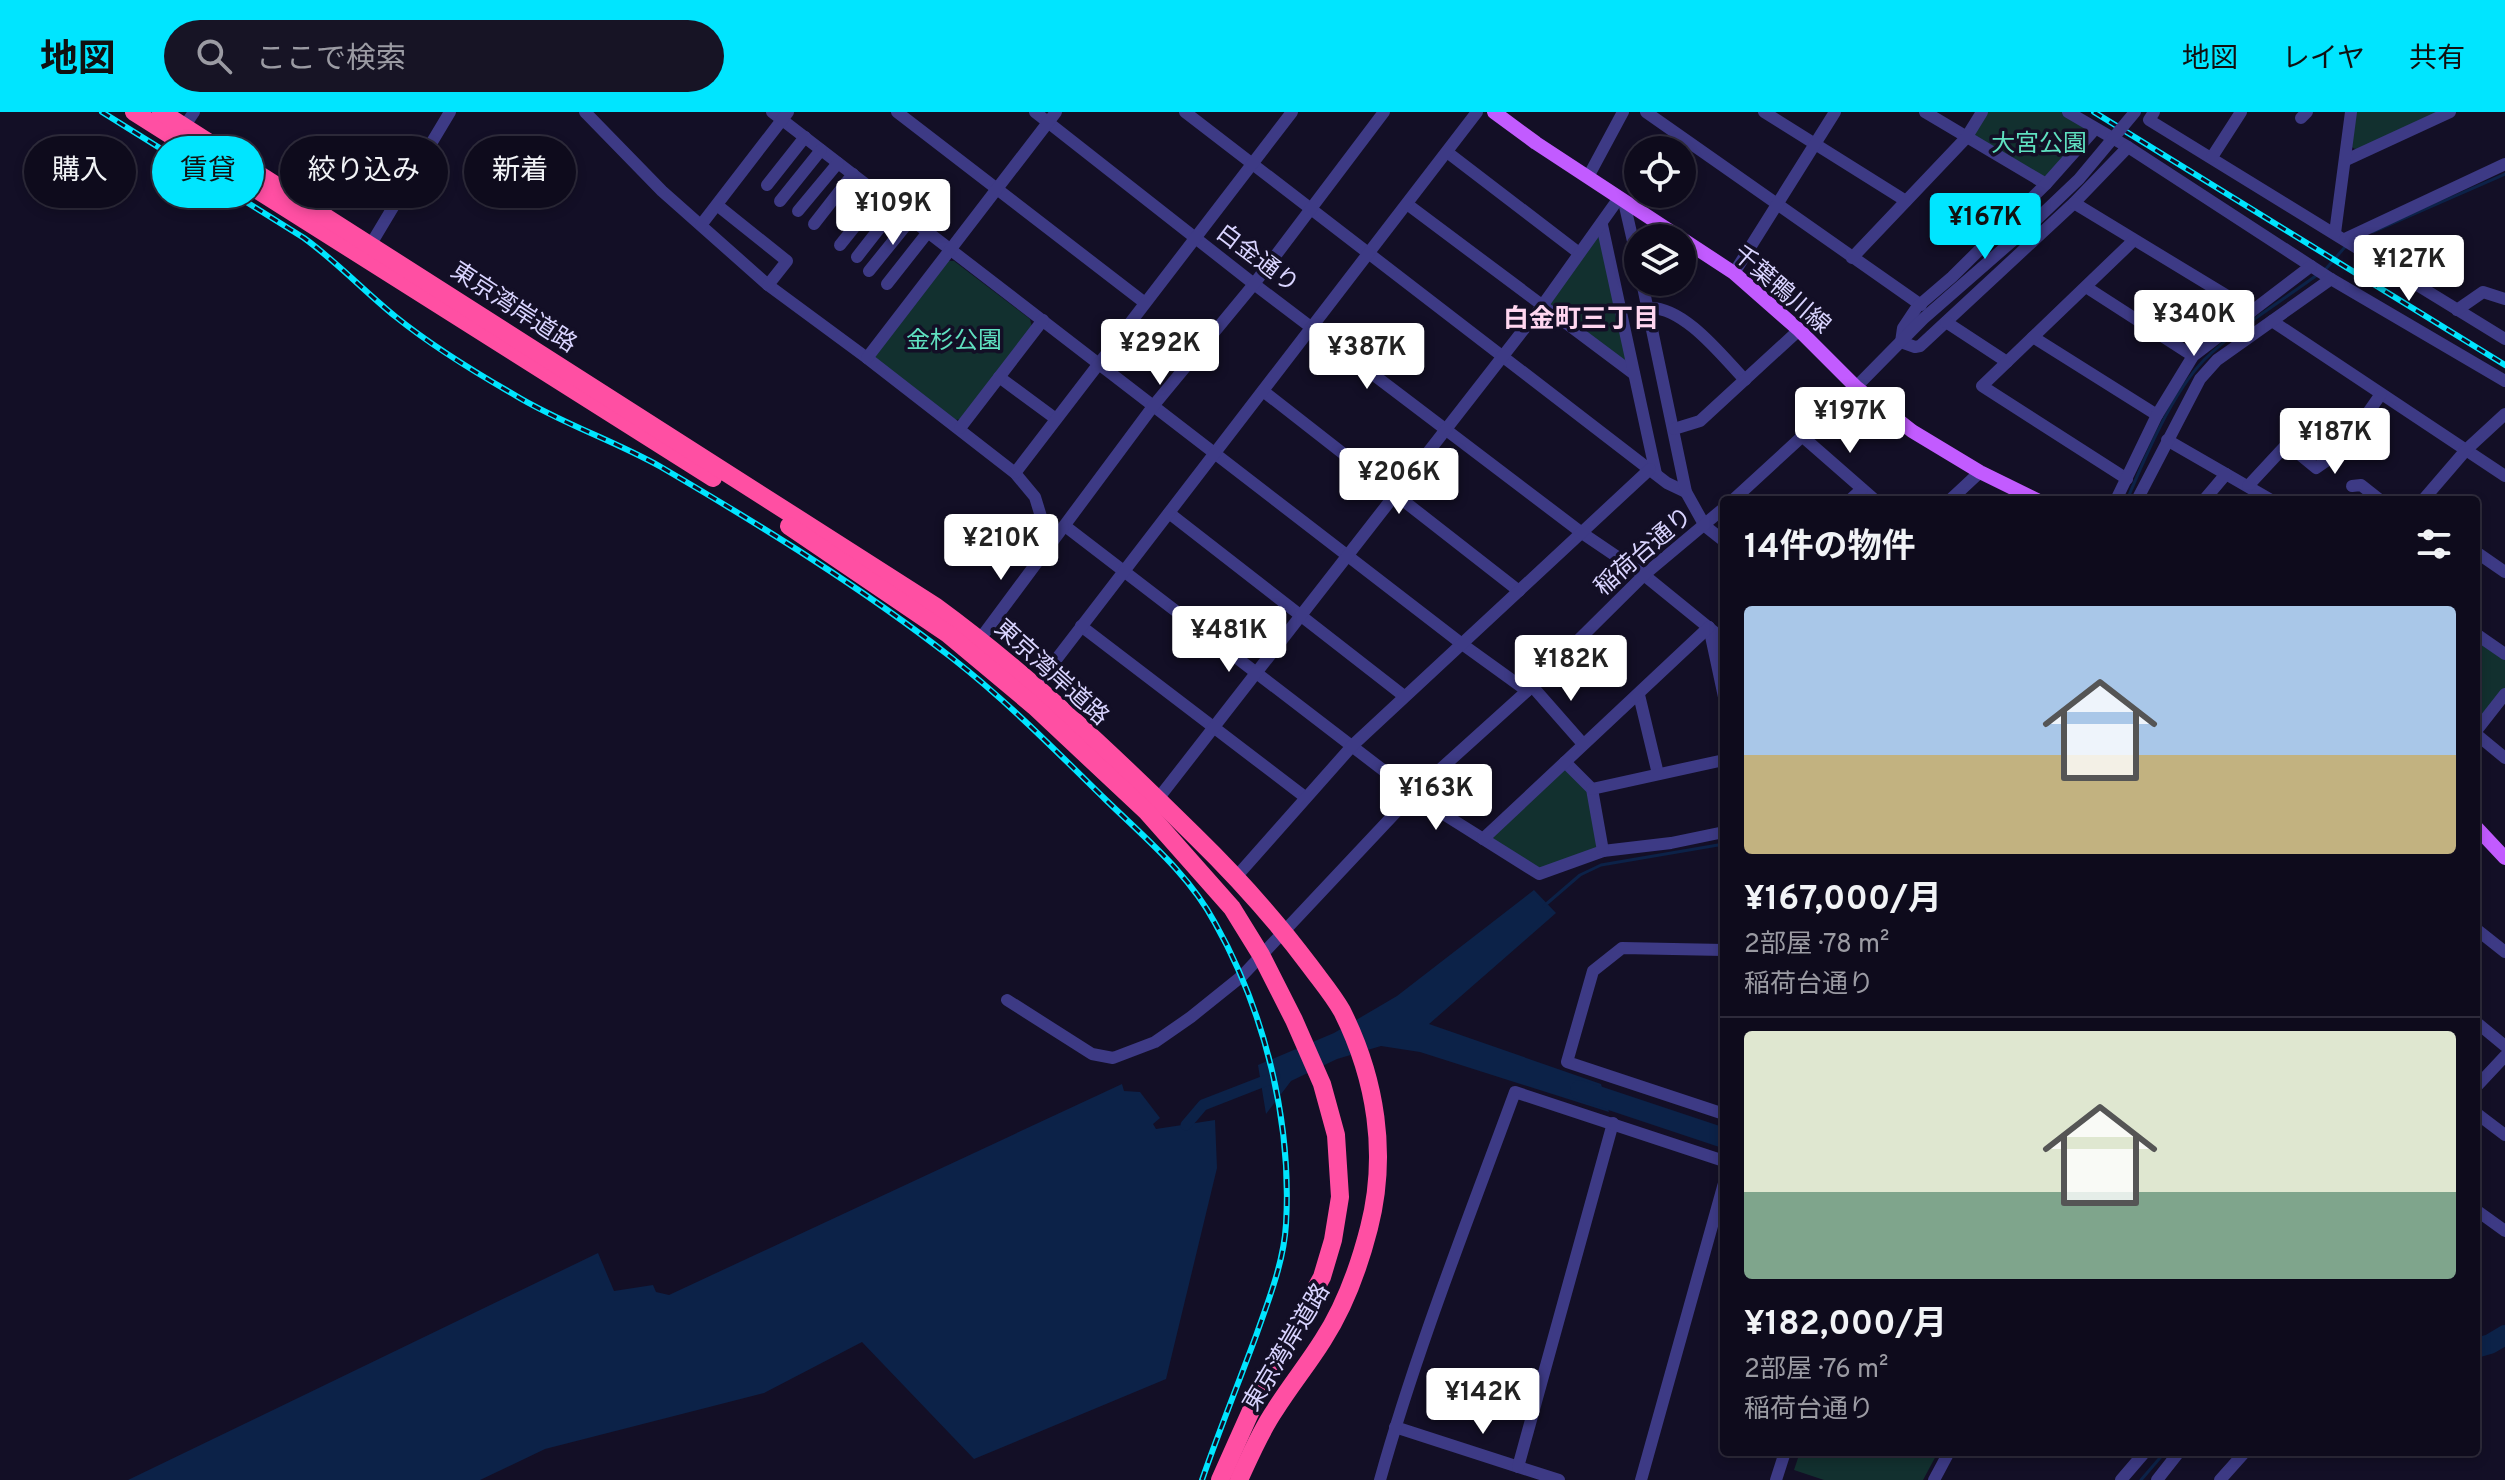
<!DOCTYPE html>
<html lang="ja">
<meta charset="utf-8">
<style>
:root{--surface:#0e0b1c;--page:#171425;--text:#f1f3f6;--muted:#9b9ba3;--line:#2e2b3b;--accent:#00e5ff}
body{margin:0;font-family:Overpass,"Noto Sans JP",sans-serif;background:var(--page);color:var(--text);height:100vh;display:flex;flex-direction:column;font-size:30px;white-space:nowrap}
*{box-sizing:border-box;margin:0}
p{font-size:26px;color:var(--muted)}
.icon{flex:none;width:44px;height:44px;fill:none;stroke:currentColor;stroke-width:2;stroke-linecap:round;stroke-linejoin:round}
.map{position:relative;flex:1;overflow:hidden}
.panel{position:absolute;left:1720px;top:384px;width:760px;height:960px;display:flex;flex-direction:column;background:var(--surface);border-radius:8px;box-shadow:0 4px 12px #0003,0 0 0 2px var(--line)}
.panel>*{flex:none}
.top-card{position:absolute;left:24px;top:24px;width:760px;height:72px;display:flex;gap:16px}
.tools{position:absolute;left:1624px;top:24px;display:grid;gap:16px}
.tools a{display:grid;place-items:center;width:72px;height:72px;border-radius:50%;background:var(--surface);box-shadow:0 4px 12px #0003,0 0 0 2px var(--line);font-size:40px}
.price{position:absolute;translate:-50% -68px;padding:0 18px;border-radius:8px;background:#fff;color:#222;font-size:26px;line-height:52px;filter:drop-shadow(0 2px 4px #0008)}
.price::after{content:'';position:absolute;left:50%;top:48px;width:24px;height:18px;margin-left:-12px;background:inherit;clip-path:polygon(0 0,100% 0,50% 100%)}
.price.active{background:var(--accent);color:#111}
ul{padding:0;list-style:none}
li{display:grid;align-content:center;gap:16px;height:424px;padding:0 24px}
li+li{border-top:2px solid var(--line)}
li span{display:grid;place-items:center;height:248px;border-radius:8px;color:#555}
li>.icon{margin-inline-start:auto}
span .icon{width:144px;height:144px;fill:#fffc;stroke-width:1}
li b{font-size:34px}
h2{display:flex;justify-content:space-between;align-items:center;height:96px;padding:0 24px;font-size:34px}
.pill{padding:0 28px;border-radius:36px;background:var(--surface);box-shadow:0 4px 12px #0003,0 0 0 2px var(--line);font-size:28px;line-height:72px}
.pill.active{background:var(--accent);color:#111}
header{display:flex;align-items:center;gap:48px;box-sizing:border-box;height:112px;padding:0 40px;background:var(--accent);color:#111}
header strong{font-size:38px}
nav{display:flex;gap:44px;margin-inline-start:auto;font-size:28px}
.search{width:560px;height:72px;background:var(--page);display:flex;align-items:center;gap:20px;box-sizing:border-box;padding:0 28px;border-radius:44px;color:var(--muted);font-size:30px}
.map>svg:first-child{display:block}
.green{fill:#12302f}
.water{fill:#0c2248}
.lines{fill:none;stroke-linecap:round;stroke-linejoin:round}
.stream{stroke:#0c2248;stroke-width:3}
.canal{stroke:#0c2248;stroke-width:11}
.river{stroke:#0c2248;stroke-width:20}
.minor{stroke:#3d3a85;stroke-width:12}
.major{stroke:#c25bff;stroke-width:14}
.highway{stroke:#ff4fa3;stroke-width:18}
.rail-casing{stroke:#00e5ff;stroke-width:6}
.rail{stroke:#130f26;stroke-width:3;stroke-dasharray:9;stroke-linecap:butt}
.minor-bridge{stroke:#3d3a85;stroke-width:12}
.labels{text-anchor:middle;stroke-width:7;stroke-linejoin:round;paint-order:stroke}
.park-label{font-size:24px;fill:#5fe0c0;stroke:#130f26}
.street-label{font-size:24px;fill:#d9d4ff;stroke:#130f26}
.neighbourhood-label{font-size:26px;font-weight:bold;fill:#ffd6f0;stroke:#130f26}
</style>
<header>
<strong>地図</strong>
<div class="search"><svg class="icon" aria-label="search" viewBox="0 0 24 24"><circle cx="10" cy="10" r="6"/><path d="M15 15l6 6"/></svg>ここで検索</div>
<nav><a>地図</a><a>レイヤ</a><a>共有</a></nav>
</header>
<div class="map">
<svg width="2505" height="1368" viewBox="0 0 2505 1368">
<rect width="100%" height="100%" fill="#130f26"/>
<!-- green -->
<g class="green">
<polygon points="1982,0 2068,0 2095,17 2046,72 1966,26"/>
<polygon points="2356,0 2443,0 2358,39 2352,35"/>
<polygon points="1602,113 1634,262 1542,194"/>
<polygon points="947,149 954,149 1030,207 1032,215 962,307 955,308 876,250 875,241"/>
<polygon points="2476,522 2505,542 2505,582 2476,619"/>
<polygon points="1565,650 1592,677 1603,739 1539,762 1483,727"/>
<polygon points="1800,1340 1938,1340 1923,1368 1824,1368 1794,1358"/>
</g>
<!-- water -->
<g class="water">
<polygon points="1534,778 1556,801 1429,912 1601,972 1609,1000 1420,940 1381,934 1337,947 1291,969 1266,1002 1258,953 1334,921 1397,884"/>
<polygon points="1122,972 1124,979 1140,980 1160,1006 1153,1012 1156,1017 1215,1008 1217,1056 1166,1267 974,1347 862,1230 764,1281 545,1337 480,1368 128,1368 598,1141 614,1179 653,1173 656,1180 669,1183"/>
</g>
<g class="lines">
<!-- stream -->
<g class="stream">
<polyline points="2373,120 2505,62"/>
<polyline points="2324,159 2345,135"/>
<path d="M2127,388C2145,345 2172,281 2204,248C2233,219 2283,188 2317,163"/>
<polyline points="1544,794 1580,763 1601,753 1724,732"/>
<polyline points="2141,1368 2165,1340"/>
</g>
<!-- canal -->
<polyline class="canal" points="1186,1013 1203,993 1275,965"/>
<!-- river -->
<g class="river">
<polyline points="1580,978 1724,1026"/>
<polyline points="2476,1236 2490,1232 2505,1223"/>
</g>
<!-- minor -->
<g class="minor">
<polyline points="585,0 662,79 768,173 867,246 1015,361 1035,385 1050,434"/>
<polyline points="772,0 1462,532 1527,579"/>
<polyline points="897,0 1145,191"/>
<polyline points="1035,0 1254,172 1582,421 1644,463 1724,528"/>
<polyline points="1185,0 1667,371 1686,380"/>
<polyline points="1646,0 1921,193"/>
<polyline points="1764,0 1906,89"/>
<polyline points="1925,0 2046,72"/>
<polyline points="2068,0 2128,35 2331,167 2505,269"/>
<polyline points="2154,0 2149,8 2505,227"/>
<polyline points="2301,6 2307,0"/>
<polyline points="184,15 194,0"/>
<polyline points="2095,17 2046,72 1952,165 1917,195 1903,216 1901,230 1915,235 1920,234 2074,91 2128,35"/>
<polyline points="1447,40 1579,141"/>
<polyline points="2212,45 2241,0"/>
<polyline points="2346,48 2450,0"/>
<polyline points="1588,65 1623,0"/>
<polyline points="767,73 805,25"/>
<polyline points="780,89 821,38"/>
<polyline points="1624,90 1638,151"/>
<polyline points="2074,91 2252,199"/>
<polyline points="1407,92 1634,262"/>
<polyline points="717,93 787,149 768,173"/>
<polyline points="798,99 838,51"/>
<polyline points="814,112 853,62"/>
<polyline points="701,113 788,0"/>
<polyline points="1602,113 1656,362"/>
<polyline points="2335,121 2351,0"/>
<polyline points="2345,127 2505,52"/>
<polyline points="371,132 450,0"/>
<polyline points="840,133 880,83"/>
<polyline points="857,145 896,95"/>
<polyline points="1852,146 1966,26 1982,0"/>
<polyline points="869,159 911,107"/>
<polyline points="1734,161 1835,0"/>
<polyline points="1642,170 1686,380 1705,414 1724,429"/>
<polyline points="887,172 928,120"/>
<polyline points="2086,175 2193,244"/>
<path d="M1648,196C1683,193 1723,245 1745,268"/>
<polyline points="2457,198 2483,180 2505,187"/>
<polyline points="2272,209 2505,364"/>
<polyline points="1946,210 2007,250"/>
<polyline points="2033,225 2157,303"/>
<polyline points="867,246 1056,0"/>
<polyline points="999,265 1056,307"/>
<polyline points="1263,279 1519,479"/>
<polyline points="960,316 1043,208"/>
<polyline points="1674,317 1700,309 1799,218"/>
<polyline points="1803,325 1875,388"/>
<polyline points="2167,328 2271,388"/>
<polyline points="1015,361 1292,0"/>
<polyline points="2127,367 1982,274 2134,128"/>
<polyline points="2248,374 2287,332 2316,356 2342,338 2381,282"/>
<polyline points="2352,374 2361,373 2380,388"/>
<polyline points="1733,388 1856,275 1923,207 2034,110"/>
<polyline points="1850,388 1862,377"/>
<polyline points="1950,388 1980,360"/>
<polyline points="2116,388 2157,303 2193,244 2311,154"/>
<polyline points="2137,388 2200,267 2217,248 2331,167"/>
<polyline points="2204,388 2226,362"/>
<polyline points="2423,388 2466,338 2505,302"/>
<polyline points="1169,401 1404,584"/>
<polyline points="1065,414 1426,691 1539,762 1603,739 1671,731 1724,720"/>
<polyline points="2476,440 2505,460"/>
<polyline points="1081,514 1305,685"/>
<polyline points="1709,515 1724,585"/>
<polyline points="2476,522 2505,542"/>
<polyline points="980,527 1154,293 1254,172 1384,0"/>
<polyline points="1532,574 1583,632"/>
<polyline points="1035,575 1477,0"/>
<polyline points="1639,583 1658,662"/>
<polyline points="2476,619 2505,582"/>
<polyline points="2476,622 2505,646"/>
<polyline points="1565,650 1592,677 1603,739"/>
<polyline points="1592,677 1724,648"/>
<polyline points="1154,692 1542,194 1619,86"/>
<polyline points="1483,727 1709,515"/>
<polyline points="1236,765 1353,633 1650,357"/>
<polyline points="2476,817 2505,840"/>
<polyline points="1724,838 1622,836 1593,859 1567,950 1724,1002"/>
<polyline points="1007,888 1092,942 1113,946 1155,930 1191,905 1242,864 1415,680 1527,579 1644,463 1724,396"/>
<polyline points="2476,910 2505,934"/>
<polyline points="2476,975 2505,944"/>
<polyline points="2476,1001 2505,1023"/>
<polyline points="2476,1098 2505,1119"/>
<polyline points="1395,1315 1559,1368"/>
<polyline points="1518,1355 1613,1011"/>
<path d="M1380,1368C1417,1236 1468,1108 1515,980L1724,1049"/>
<polyline points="1641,1368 1724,1071"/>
<polyline points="1776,1368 1785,1340"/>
<polyline points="1934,1368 1949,1340"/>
<polyline points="2121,1368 2145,1340"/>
<polyline points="2157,1368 2179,1340"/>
<polyline points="2220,1368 2245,1340"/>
</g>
<!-- major -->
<g class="major">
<polyline points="1494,0 1536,31 1734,161 1799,218 1856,275 1912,319 1980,360 2037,388"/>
<polyline points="2476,715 2505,746"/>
</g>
<!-- highway -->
<g class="highway">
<polyline points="134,0 713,366"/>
<path d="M161,0L935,494C1028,562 1112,642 1194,723C1236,764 1275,807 1310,854C1321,869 1333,883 1342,899C1376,967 1388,1042 1369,1116C1359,1155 1345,1194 1323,1228C1308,1252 1290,1274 1275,1298C1260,1320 1250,1344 1239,1368"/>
<polyline points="789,414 948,522 1034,594 1147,700 1232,796 1261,843 1294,908 1322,972 1336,1023 1340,1085 1333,1128 1322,1165 1262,1274 1220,1368"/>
</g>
<defs>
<g id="rail">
<path d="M102,0L304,126C337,150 365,180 396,205C432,234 473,259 513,282C560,311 613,328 661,355C760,413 861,475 952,546C1007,589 1056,639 1106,688C1145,726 1189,762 1215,811C1265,900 1292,1010 1286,1112C1284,1149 1269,1187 1257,1221C1239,1270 1219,1319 1202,1368"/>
<polyline points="2094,0 2505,253"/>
</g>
</defs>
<!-- rail casing -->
<use href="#rail" class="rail-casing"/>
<!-- rail -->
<use href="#rail" class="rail"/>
<!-- minor-bridge -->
<polyline class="minor-bridge" points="2034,110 2079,67 2135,0"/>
</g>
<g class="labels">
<!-- park labels -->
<g class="park-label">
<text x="2039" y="39">大宮公園</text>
<text x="954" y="236">金杉公園</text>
</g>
<!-- street labels -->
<g class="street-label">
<text transform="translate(1258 146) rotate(37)" y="8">白金通り</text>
<text transform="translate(1782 177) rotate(41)" y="8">千葉鴨川線</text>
<text transform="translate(514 195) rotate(33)" y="8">東京湾岸道路</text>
<text transform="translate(1643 439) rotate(-41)" y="8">稲荷台通り</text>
<text transform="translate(1052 560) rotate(42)" y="8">東京湾岸道路</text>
<text transform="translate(1286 1235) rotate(-59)" y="8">東京湾岸道路</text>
</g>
<!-- neighbourhood labels -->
<g class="neighbourhood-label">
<text x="1581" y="215">白金町三丁目</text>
</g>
</g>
</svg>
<div class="tools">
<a><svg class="icon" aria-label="locate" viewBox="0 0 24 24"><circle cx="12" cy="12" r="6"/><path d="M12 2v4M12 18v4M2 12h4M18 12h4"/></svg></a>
<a><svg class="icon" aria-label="layers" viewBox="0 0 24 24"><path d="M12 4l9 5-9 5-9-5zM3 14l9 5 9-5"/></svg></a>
</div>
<b class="price" style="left:893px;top:135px">¥109K</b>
<b class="price active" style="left:1985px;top:149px">¥167K</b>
<b class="price" style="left:2409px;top:191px">¥127K</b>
<b class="price" style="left:2194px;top:246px">¥340K</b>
<b class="price" style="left:1160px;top:275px">¥292K</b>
<b class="price" style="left:1367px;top:279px">¥387K</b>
<b class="price" style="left:1850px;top:343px">¥197K</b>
<b class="price" style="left:2335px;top:364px">¥187K</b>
<b class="price" style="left:1399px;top:404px">¥206K</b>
<b class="price" style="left:1001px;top:470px">¥210K</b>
<b class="price" style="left:1229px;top:562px">¥481K</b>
<b class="price" style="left:1571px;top:591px">¥182K</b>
<b class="price" style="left:1436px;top:720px">¥163K</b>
<b class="price" style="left:1483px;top:1324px">¥142K</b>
<div class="top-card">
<a class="pill">購入</a>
<a class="pill active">賃貸</a>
<a class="pill">絞り込み</a>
<a class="pill">新着</a>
</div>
<section class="panel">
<h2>14件の物件<svg class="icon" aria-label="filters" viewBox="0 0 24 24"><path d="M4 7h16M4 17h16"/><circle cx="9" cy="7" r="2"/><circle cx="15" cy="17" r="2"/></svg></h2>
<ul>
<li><span style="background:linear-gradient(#a9c7e8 60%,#c2b280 0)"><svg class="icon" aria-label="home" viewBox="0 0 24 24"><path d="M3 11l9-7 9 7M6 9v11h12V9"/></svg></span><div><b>¥167,000/月</b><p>2部屋 · 78 m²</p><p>稲荷台通り</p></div></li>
<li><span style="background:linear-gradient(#dfe7d0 65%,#7fa58c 0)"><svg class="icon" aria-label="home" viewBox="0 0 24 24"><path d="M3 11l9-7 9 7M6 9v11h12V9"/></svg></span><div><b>¥182,000/月</b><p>2部屋 · 76 m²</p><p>稲荷台通り</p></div></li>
</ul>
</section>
</div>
